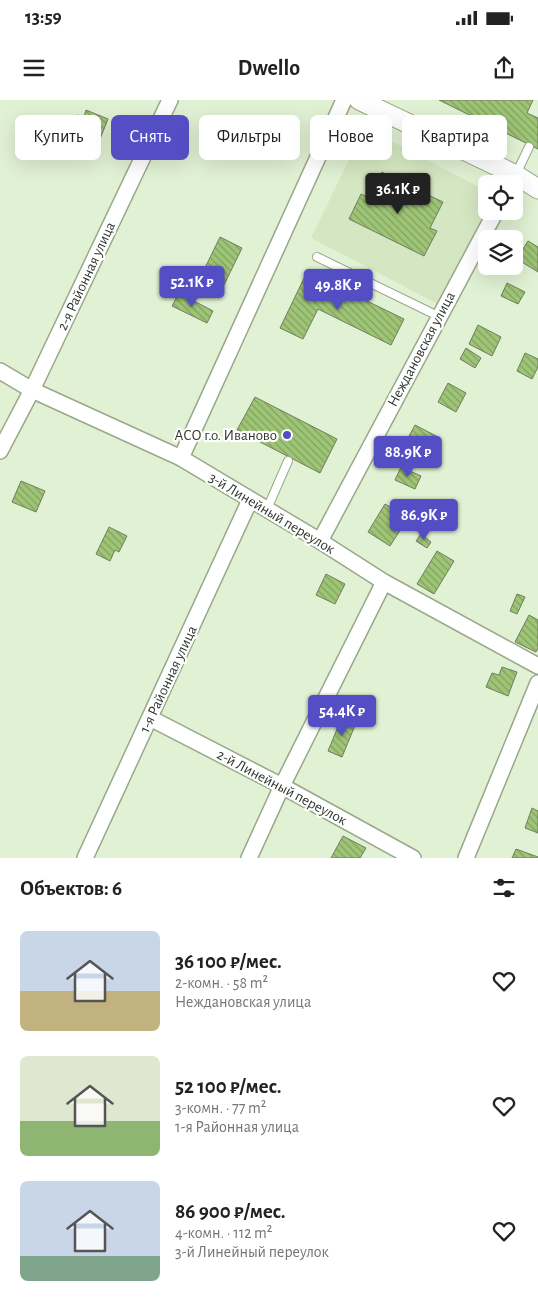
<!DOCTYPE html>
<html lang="ru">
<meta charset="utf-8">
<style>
:root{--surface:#fff;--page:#f6f6f6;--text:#222;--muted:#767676;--accent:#544ec5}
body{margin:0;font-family:"Alegreya Sans",sans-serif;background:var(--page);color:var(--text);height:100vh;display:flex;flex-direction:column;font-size:19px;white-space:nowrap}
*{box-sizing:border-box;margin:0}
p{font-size:16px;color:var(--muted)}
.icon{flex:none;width:28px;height:28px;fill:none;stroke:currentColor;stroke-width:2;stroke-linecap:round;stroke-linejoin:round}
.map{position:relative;height:758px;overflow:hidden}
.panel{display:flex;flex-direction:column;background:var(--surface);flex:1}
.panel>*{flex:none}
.hud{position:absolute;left:15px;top:15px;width:509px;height:45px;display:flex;gap:10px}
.tools{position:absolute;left:478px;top:75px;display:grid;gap:10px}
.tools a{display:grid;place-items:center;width:45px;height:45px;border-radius:8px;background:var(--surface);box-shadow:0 5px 20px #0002;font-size:25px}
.price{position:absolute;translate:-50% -42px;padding:0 11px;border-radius:5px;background:var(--accent);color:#fff;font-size:16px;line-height:32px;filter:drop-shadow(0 1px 2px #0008)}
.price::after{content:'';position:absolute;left:50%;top:30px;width:15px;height:11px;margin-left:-8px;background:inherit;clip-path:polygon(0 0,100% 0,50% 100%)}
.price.selected{background:#222;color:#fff}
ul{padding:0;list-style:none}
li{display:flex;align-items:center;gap:15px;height:125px;padding:0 20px}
li span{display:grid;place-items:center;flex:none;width:140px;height:100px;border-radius:8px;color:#555}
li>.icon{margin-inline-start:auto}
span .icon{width:60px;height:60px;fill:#fffc;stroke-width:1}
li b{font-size:21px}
h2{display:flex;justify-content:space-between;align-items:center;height:60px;padding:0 20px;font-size:21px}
.tag{padding:0 18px;border-radius:8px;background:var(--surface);box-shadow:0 5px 20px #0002;font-size:18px;line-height:45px}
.tag.selected{background:var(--accent);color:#fff}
.status{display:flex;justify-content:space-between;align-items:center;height:35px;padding:0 25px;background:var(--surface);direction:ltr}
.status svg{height:14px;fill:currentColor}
header{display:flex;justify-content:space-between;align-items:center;height:65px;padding:0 20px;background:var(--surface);font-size:22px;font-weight:600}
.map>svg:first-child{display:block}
.built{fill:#d4e7c2}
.building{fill:url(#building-back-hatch);stroke:#707d63}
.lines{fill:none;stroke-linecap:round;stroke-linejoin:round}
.service-casing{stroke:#99a78b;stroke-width:10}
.minor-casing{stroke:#99a78b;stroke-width:18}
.tertiary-casing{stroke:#99a78b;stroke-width:21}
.service{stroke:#fff;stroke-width:8}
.minor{stroke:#fff;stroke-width:15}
.tertiary{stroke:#fff;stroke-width:19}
.poi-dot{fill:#544ec5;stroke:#fff;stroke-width:2}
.labels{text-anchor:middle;stroke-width:4.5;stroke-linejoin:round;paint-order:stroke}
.street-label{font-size:15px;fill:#30362b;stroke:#fff}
.poi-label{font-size:15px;fill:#30362b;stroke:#fff;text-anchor:end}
</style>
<div class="status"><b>13:59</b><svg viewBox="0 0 49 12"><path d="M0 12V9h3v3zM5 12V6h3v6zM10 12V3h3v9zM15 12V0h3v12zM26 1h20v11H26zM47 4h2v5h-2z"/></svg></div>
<header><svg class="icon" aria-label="menu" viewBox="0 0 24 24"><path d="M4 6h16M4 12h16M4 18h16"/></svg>Dwello<svg class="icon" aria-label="share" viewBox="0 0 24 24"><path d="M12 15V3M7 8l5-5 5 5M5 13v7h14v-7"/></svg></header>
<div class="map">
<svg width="538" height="758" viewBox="0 0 538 758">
<defs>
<pattern id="building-back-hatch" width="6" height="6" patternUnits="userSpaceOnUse" patternTransform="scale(1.25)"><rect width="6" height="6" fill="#9ec575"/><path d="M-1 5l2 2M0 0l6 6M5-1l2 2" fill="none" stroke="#81a160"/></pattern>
</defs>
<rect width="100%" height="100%" fill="#e1f1d3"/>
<!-- built -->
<polygon class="built" points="365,27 486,91 486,110 438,204 311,138"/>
<!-- building -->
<g class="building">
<polygon points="439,0 533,0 527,13 538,18 538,49"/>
<polygon points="86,10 108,19 100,39 72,28 77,15 84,17"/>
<polygon points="382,72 396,80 394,85 425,100 428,95 443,102 430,128 437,131 424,156 349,119 361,94 369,98"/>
<polygon points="220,137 242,148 224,185 202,174"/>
<polygon points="528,141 538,147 538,172 517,159"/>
<polygon points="307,172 404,219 391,245 318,209 303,239 280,228"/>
<polygon points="507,183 525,192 518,204 501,196"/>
<polygon points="179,193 213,211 207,223 172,206"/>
<polygon points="478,225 501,237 492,256 469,244"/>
<polygon points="466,248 481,258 475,268 460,259"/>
<polygon points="525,253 538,259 538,267 532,279 517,271"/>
<polygon points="448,283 466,293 456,312 438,302"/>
<polygon points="255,297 337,339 320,373 237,330"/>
<polygon points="415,325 440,338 426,367 400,353"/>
<polygon points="401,367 421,376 415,389 395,380"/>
<polygon points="21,381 45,391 36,412 12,402"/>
<polygon points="385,404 408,418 390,446 368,432"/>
<polygon points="109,427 127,436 119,452 115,450 110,461 96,454"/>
<polygon points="421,434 431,442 427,448 416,441"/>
<polygon points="437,451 454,461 434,494 417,484"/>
<polygon points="326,474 345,484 335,504 316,495"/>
<polygon points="517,494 525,497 517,514 510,511"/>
<polygon points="529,515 538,520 538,548 536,552 515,542"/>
<polygon points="502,567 517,572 508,596 486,587 492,573 499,575"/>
<polygon points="342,617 356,623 342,657 328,651"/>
<polygon points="532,708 538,711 538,733 525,728"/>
<polygon points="343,736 366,748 360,758 331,758"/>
<polygon points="516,749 538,757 538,758 512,758"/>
</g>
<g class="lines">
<defs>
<g id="service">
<polyline points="516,74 529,47"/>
<polyline points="317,157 438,216"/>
<polyline points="267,409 288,361"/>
</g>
<g id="minor">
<polyline points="0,271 32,290 181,358 320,441 384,482 538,566"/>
<polyline points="0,351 32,290 170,0"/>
<polyline points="181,358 344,0"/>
<polyline points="320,441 496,111"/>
<polyline points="150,618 282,686 413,758"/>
<polyline points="85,758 250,400"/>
<polyline points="249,758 282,686 384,482"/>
<polyline points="466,758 538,583"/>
</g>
<polyline id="tertiary" points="359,0 516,75 538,89"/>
</defs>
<!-- service casing -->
<use href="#service" class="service-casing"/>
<!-- minor casing -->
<use href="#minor" class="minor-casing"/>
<!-- tertiary casing -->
<use href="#tertiary" class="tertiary-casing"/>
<!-- service -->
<use href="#service" class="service"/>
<!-- minor -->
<use href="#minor" class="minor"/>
<!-- tertiary -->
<use href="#tertiary" class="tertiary"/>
</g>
<!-- markers -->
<circle class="poi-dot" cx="287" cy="335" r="5"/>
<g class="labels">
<!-- street labels -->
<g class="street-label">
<text transform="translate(86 176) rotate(-65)" y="5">2-я Районная улица</text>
<text transform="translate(421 249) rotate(-62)" y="5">Неждановская улица</text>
<text transform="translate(272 413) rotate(31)" y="5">3-й Линейный переулок</text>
<text transform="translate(168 579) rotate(-65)" y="5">1-я Районная улица</text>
<text transform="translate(282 687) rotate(28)" y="5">2-й Линейный переулок</text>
</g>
<!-- poi labels -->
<g class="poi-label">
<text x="277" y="340">АСО г.о. Иваново</text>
</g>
</g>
</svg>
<div class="tools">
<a><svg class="icon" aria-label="locate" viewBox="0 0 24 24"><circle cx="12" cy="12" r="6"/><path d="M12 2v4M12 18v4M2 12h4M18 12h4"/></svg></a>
<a><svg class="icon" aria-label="layers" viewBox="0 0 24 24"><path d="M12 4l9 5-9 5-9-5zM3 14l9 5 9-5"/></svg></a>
</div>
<b class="price selected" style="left:398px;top:115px">36.1K ₽</b>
<b class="price" style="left:192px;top:208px">52.1K ₽</b>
<b class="price" style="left:338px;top:211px">49.8K ₽</b>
<b class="price" style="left:408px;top:378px">88.9K ₽</b>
<b class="price" style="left:424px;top:441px">86.9K ₽</b>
<b class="price" style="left:342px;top:637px">54.4K ₽</b>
<div class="hud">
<a class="tag">Купить</a>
<a class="tag selected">Снять</a>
<a class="tag">Фильтры</a>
<a class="tag">Новое</a>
<a class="tag">Квартира</a>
</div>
</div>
<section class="panel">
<h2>Объектов: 6<svg class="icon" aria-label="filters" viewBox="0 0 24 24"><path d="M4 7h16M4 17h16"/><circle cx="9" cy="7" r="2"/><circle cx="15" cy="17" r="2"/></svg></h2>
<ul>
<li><span style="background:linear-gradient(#c9d6e8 60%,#c2b280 0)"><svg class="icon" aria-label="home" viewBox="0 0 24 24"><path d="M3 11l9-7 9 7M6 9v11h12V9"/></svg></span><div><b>36 100 ₽/мес.</b><p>2-комн. · 58 m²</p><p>Неждановская улица</p></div><svg class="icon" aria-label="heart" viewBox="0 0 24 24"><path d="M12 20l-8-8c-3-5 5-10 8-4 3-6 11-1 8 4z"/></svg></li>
<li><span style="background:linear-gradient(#dfe7d0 65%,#8fb573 0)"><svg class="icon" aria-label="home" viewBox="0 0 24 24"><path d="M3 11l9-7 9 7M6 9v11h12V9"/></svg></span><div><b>52 100 ₽/мес.</b><p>3-комн. · 77 m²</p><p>1-я Районная улица</p></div><svg class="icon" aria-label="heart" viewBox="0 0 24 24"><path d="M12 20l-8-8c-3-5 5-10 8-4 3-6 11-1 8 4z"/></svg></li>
<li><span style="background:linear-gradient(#c9d6e8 75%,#7fa58c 0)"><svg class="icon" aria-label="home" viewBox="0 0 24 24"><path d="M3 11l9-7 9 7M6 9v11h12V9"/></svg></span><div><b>86 900 ₽/мес.</b><p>4-комн. · 112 m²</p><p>3-й Линейный переулок</p></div><svg class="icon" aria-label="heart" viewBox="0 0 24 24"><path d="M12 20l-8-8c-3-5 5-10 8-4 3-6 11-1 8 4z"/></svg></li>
</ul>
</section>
